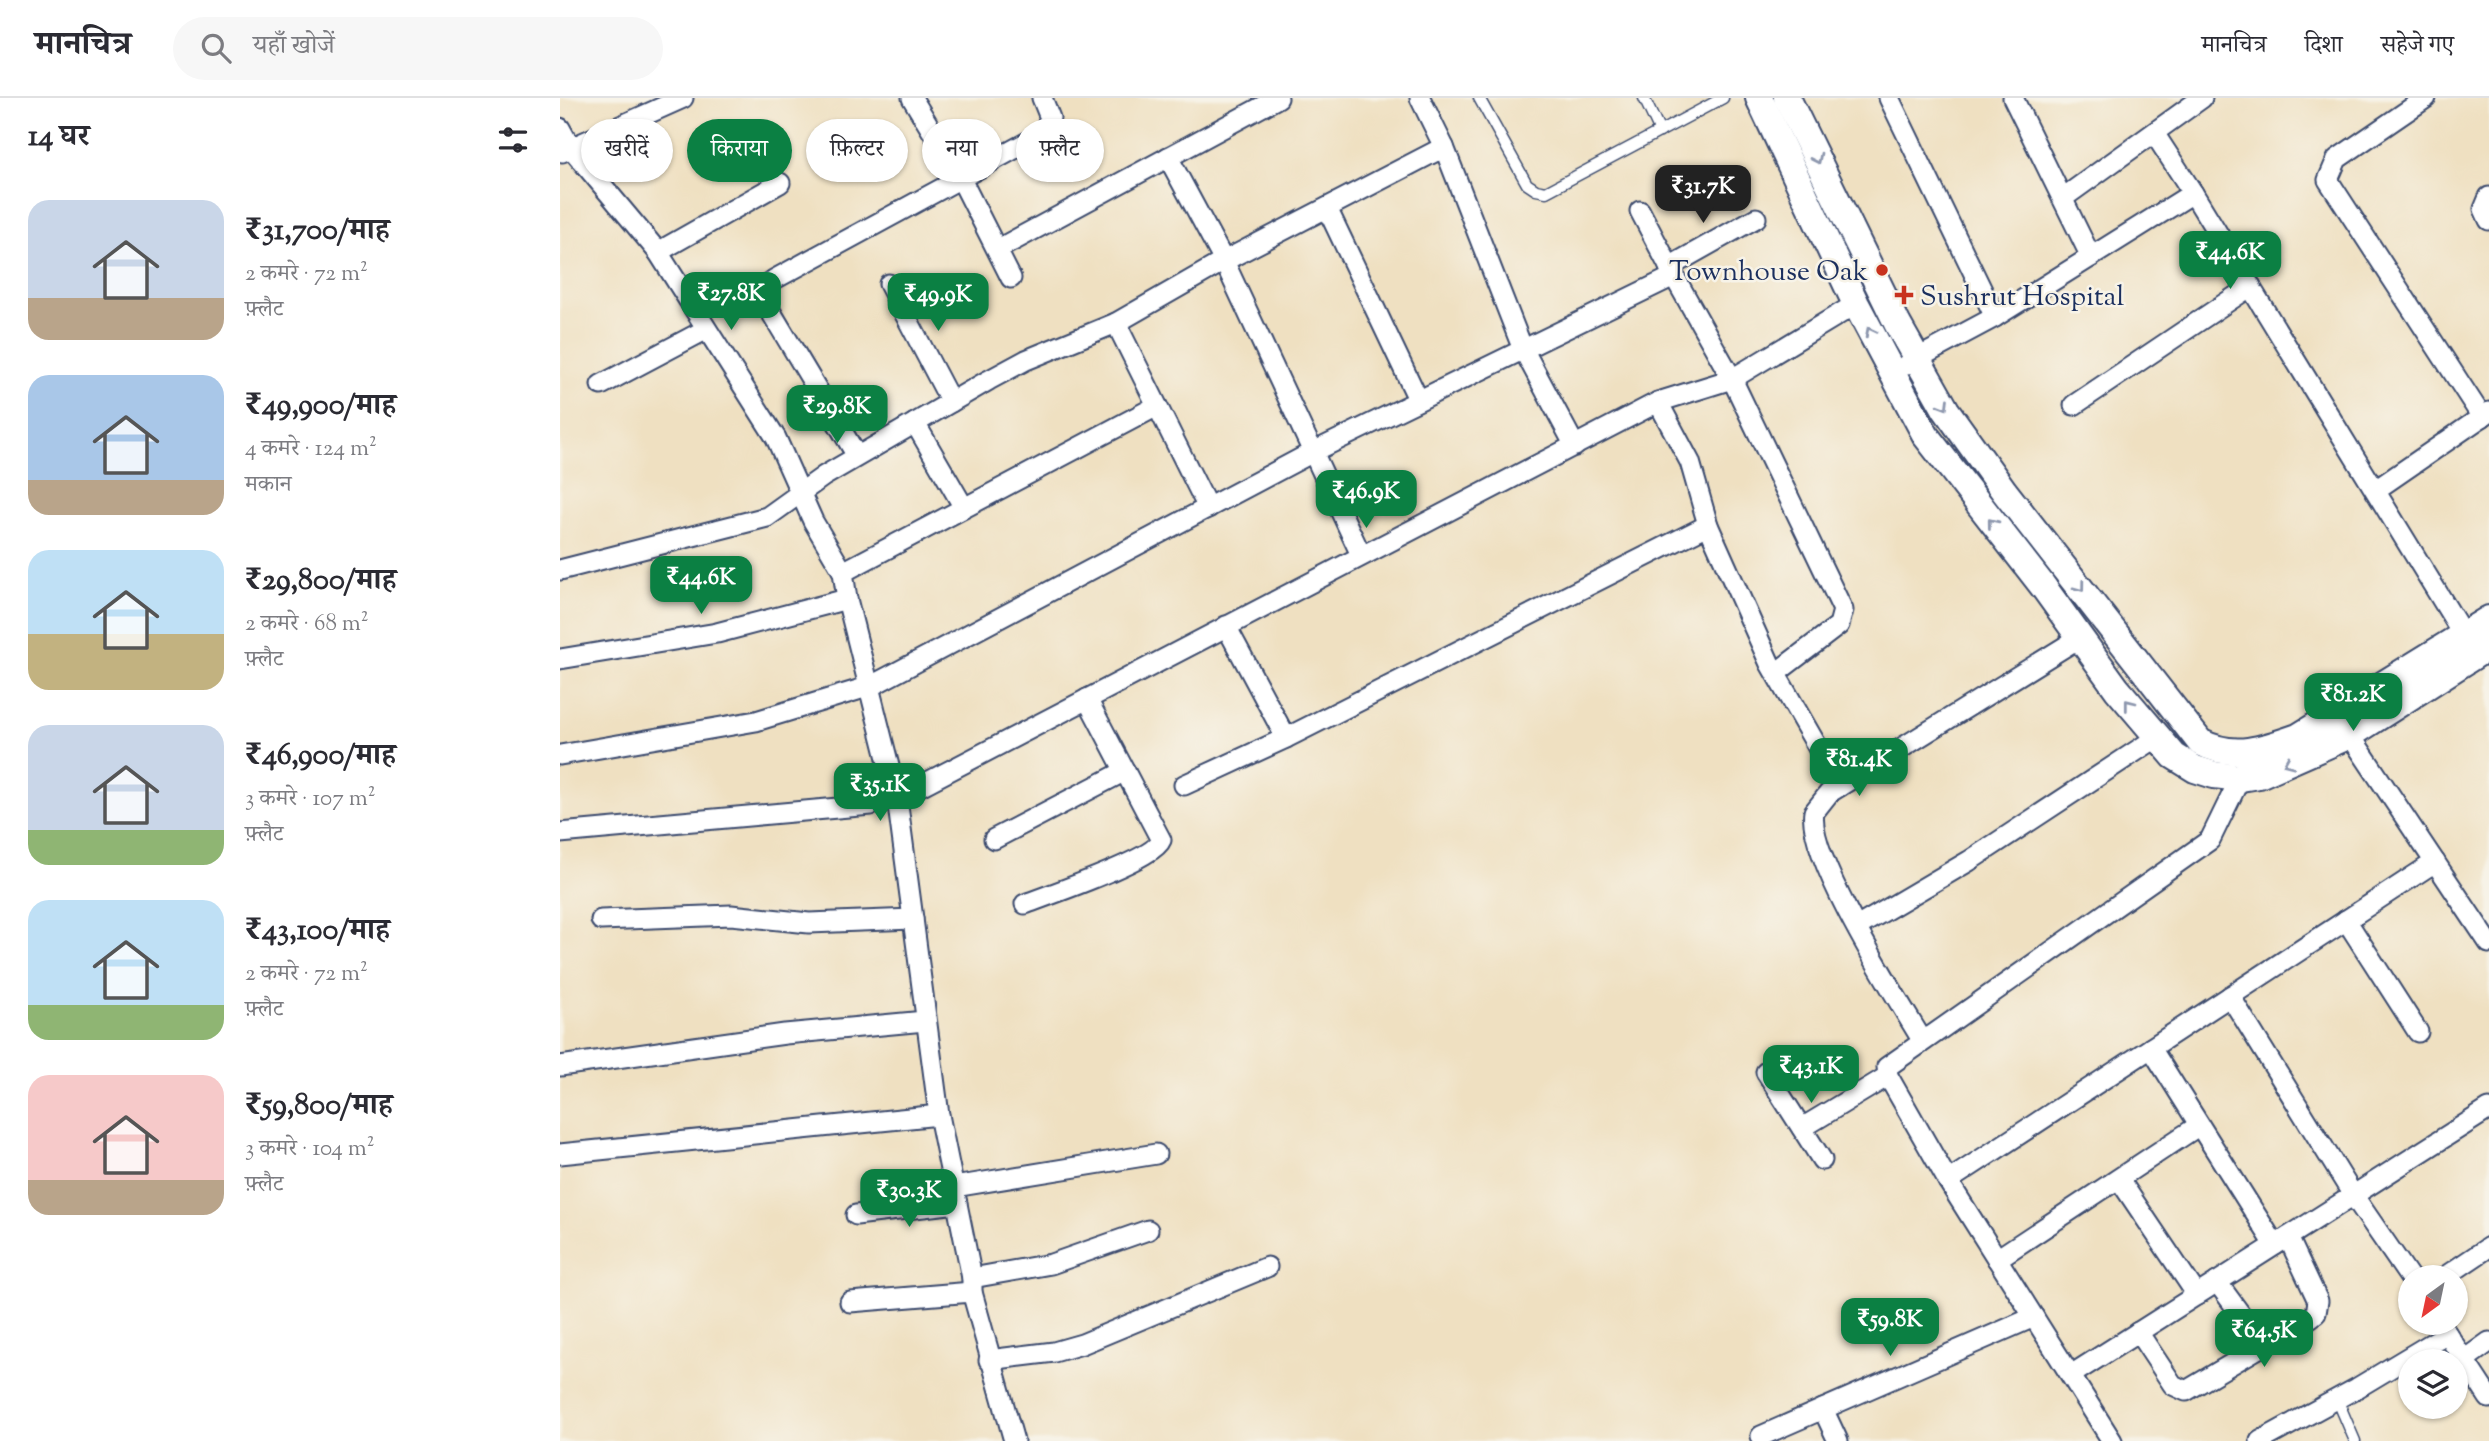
<!DOCTYPE html>
<html lang="hi">
<meta charset="utf-8">
<style>
:root{--surface:#fff;--page:#f7f7f7;--text:#2b2b33;--muted:#7c7c81;--line:#e1e1e2;--accent:#0b8043}
body{margin:0;font-family:"Sorts Mill Goudy","Noto Serif Devanagari",serif;background:var(--page);color:var(--text);height:100vh;display:flex;flex-direction:column;font-size:26px;white-space:nowrap}
*{box-sizing:border-box;margin:0}
p{font-size:23px;color:var(--muted)}
.icon{flex:none;width:38px;height:38px;fill:none;stroke:currentColor;stroke-width:2;stroke-linecap:round;stroke-linejoin:round}
.map{position:relative;flex:1;overflow:hidden}
.details{display:flex;flex-direction:column;background:var(--surface);width:560px}
.details>*{flex:none}
.guide{position:absolute;left:21px;top:21px;width:665px;height:63px;display:flex;gap:14px}
.needle{width:46px;rotate:213deg}
.controls{position:absolute;left:1838px;top:1167px;display:grid;gap:14px}
.controls a{display:grid;place-items:center;width:70px;height:70px;border-radius:50%;background:var(--surface);box-shadow:0 2px 5px #0004;font-size:35px}
.price{position:absolute;translate:-50% -60px;padding:0 16px;border-radius:14px;background:var(--accent);color:#fff;font-size:23px;line-height:46px;filter:drop-shadow(0 2px 4px #0008)}
.price::after{content:'';position:absolute;left:50%;top:42px;width:21px;height:16px;margin-left:-10px;background:inherit;clip-path:polygon(0 0,100% 0,50% 100%)}
.price.active{background:#222;color:#fff}
ul{padding:0;list-style:none}
li{display:flex;align-items:center;gap:21px;height:175px;padding:0 28px}
li span{display:grid;place-items:center;flex:none;width:196px;height:140px;border-radius:21px;color:#555}
li>.icon{margin-inline-start:auto}
span .icon{width:84px;height:84px;fill:#fffc;stroke-width:1}
li b{font-size:30px}
h2{display:flex;justify-content:space-between;align-items:center;height:84px;padding:0 28px;font-size:30px}
.pill{padding:0 24px;border-radius:32px;background:var(--surface);box-shadow:0 2px 5px #0004;font-size:24px;line-height:63px}
.pill.active{background:var(--accent);color:#fff}
header{display:flex;align-items:center;gap:42px;box-sizing:border-box;height:98px;padding:0 35px;background:var(--surface);border-bottom:2px solid var(--line)}
header strong{font-size:33px}
nav{display:flex;gap:38px;margin-inline-start:auto;font-size:24px}
.search{width:490px;height:63px;background:var(--page);display:flex;align-items:center;gap:18px;box-sizing:border-box;padding:0 24px;border-radius:38px;color:var(--muted);font-size:26px}
main{display:flex;flex:1;min-height:0}
.map>svg:first-child{display:block}
.lines{fill:none;stroke-linecap:round;stroke-linejoin:round}
.lane-casing{stroke:#3b4a6d;stroke-width:13}
.street-casing{stroke:#3b4a6d;stroke-width:23}
.secondary-casing{stroke:#3b4a6d;stroke-width:30}
.lane{stroke:#fff;stroke-width:10}
.street{stroke:#fff;stroke-width:19}
.secondary{stroke:#fff;stroke-width:26}
.oneway{stroke:#8d97ae}
.poi-dot{fill:#c8321e;stroke:#f7f3e8;stroke-width:2.5}
.labels{text-anchor:middle;stroke-width:5;stroke-linejoin:round;paint-order:stroke}
.poi-label{font-size:28px;fill:#1b2f5e;stroke:#f7f3e8;text-anchor:end}
</style>
<header>
<strong>मानचित्र</strong>
<div class="search"><svg class="icon" aria-label="search" viewBox="0 0 24 24"><circle cx="10" cy="10" r="6"/><path d="M15 15l6 6"/></svg>यहाँ खोजें</div>
<nav><a>मानचित्र</a><a>दिशा</a><a>सहेजे गए</a></nav>
</header>
<main>
<section class="details">
<h2>14 घर<svg class="icon" aria-label="filters" viewBox="0 0 24 24"><path d="M4 7h16M4 17h16"/><circle cx="9" cy="7" r="2"/><circle cx="15" cy="17" r="2"/></svg></h2>
<ul>
<li><span style="background:linear-gradient(#c9d6e8 70%,#b9a48a 0)"><svg class="icon" aria-label="home" viewBox="0 0 24 24"><path d="M3 11l9-7 9 7M6 9v11h12V9"/></svg></span><div><b>₹31,700/माह</b><p>2 कमरे · 72 m²</p><p>फ़्लैट</p></div></li>
<li><span style="background:linear-gradient(#a9c7e8 75%,#b9a48a 0)"><svg class="icon" aria-label="home" viewBox="0 0 24 24"><path d="M3 11l9-7 9 7M6 9v11h12V9"/></svg></span><div><b>₹49,900/माह</b><p>4 कमरे · 124 m²</p><p>मकान</p></div></li>
<li><span style="background:linear-gradient(#bfe0f5 60%,#c2b280 0)"><svg class="icon" aria-label="home" viewBox="0 0 24 24"><path d="M3 11l9-7 9 7M6 9v11h12V9"/></svg></span><div><b>₹29,800/माह</b><p>2 कमरे · 68 m²</p><p>फ़्लैट</p></div></li>
<li><span style="background:linear-gradient(#c9d6e8 75%,#8fb573 0)"><svg class="icon" aria-label="home" viewBox="0 0 24 24"><path d="M3 11l9-7 9 7M6 9v11h12V9"/></svg></span><div><b>₹46,900/माह</b><p>3 कमरे · 107 m²</p><p>फ़्लैट</p></div></li>
<li><span style="background:linear-gradient(#bfe0f5 75%,#8fb573 0)"><svg class="icon" aria-label="home" viewBox="0 0 24 24"><path d="M3 11l9-7 9 7M6 9v11h12V9"/></svg></span><div><b>₹43,100/माह</b><p>2 कमरे · 72 m²</p><p>फ़्लैट</p></div></li>
<li><span style="background:linear-gradient(#f6c9c9 75%,#b9a48a 0)"><svg class="icon" aria-label="home" viewBox="0 0 24 24"><path d="M3 11l9-7 9 7M6 9v11h12V9"/></svg></span><div><b>₹59,800/माह</b><p>3 कमरे · 104 m²</p><p>फ़्लैट</p></div></li>
</ul>
</section>
<div class="map">
<svg width="1929" height="1343" viewBox="0 0 1929 1343">
<rect width="100%" height="100%" fill="#f7f3e8"/>
<filter id="ink" filterUnits="userSpaceOnUse"><feTurbulence type="fractalNoise" baseFrequency=".0143" numOctaves="2"/><feDisplacementMap in="SourceGraphic" scale="14" xChannelSelector="R" yChannelSelector="G"/><feConvolveMatrix kernelMatrix="1 2 1 2 8 2 1 2 1" color-interpolation-filters="sRGB"/></filter>
<filter id="wash" filterUnits="userSpaceOnUse"><feTurbulence type="fractalNoise" baseFrequency=".00686" numOctaves="4" result="noise"/><feDisplacementMap in="SourceGraphic" scale="28" xChannelSelector="R" yChannelSelector="G"/><feGaussianBlur stdDeviation="1.57" result="paint"/><feColorMatrix in="noise" values="0 0 0 0 0 0 0 0 0 0 0 0 0 0 0 0 0 1.4 0 .05"/><feComposite in="paint" operator="in"/></filter>
<g filter="url(#wash)">
<rect width="100%" height="100%" fill="#efe0c1"/>
</g>
<g filter="url(#ink)">
<g class="lines">
<defs>
<g id="lane">
<polyline points="919,0 967,86 976,92 986,94 1163,0"/>
<polyline points="1084,0 1100,34"/>
<polyline points="1777,1301 1795,1343"/>
</g>
<g id="street">
<polyline points="352,0 401,81 451,180"/>
<polyline points="860,0 884,49"/>
<polyline points="1329,0 1435,219"/>
<polyline points="1453,0 1531,159"/>
<polyline points="1866,0 1777,61 1768,82 1922,319"/>
<polyline points="0,30 11,50 98,154 216,340 253,423 283,474"/>
<polyline points="1594,35 1633,95"/>
<polyline points="2,54 123,0"/>
<polyline points="608,59 664,163 801,457"/>
<polyline points="1929,99 1924,111 1929,122"/>
<polyline points="1503,100 1642,0"/>
<polyline points="767,110 858,301"/>
<polyline points="1080,113 1114,178"/>
<polyline points="438,151 718,0"/>
<polyline points="98,154 220,85"/>
<polyline points="1109,169 1196,120"/>
<polyline points="329,186 391,304"/>
<polyline points="1347,266 1435,219 1633,95 1909,546"/>
<polyline points="41,287 145,232"/>
<polyline points="1098,304 1130,364 1148,427 1210,566 1280,688"/>
<polyline points="1514,307 1691,188"/>
<polyline points="355,325 403,408"/>
<polyline points="297,358 202,199 203,190 215,181 484,35 490,20 482,0"/>
<polyline points="1817,391 1929,314"/>
<polyline points="648,410 556,225 664,163 884,49 962,249 1015,348"/>
<polyline points="0,472 207,419 264,378 429,282 466,262 556,225"/>
<polyline points="666,528 726,640"/>
<polyline points="0,561 157,535 287,501"/>
<polyline points="1790,637 1929,845"/>
<polyline points="0,657 196,623 311,588 751,355 1114,178 1172,281 1283,512 1279,527 1216,575"/>
<polyline points="624,687 726,640 1148,427"/>
<polyline points="0,735 311,707 337,700 1098,304 1172,281 1296,206"/>
<polyline points="434,741 565,673"/>
<path d="M465,806C489,797 594,761 601,742L527,601"/>
<polyline points="41,822 171,817 249,825 353,821"/>
<polyline points="1786,822 1858,934"/>
<polyline points="1297,829 1409,763 1596,640"/>
<polyline points="1670,898 1793,1097 1850,1180"/>
<path d="M1362,942C1337,900 1246,757 1254,714L1269,695L1519,540"/>
<polyline points="1591,950 1715,1147"/>
<polyline points="0,968 225,936 365,923"/>
<polyline points="1206,974 1262,1062"/>
<polyline points="1242,1030 1328,978"/>
<polyline points="0,1056 379,1017"/>
<polyline points="1559,1081 1637,1197"/>
<polyline points="1388,1083 1875,764"/>
<polyline points="394,1089 596,1056"/>
<polyline points="296,1117 397,1105"/>
<polyline points="1437,1161 1638,1028"/>
<polyline points="412,1180 491,1166 588,1132"/>
<polyline points="1883,1180 1929,1149"/>
<polyline points="1657,1184 1704,1248"/>
<polyline points="290,1204 412,1194"/>
<polyline points="1880,1225 1929,1300"/>
<polyline points="1578,1234 1613,1287 1626,1293 1751,1219 1756,1215 1758,1203 1728,1139"/>
<polyline points="429,1262 494,1254 522,1246 707,1169"/>
<polyline points="1904,1262 1929,1244"/>
<polyline points="1511,1277 1929,1011"/>
<polyline points="1263,1311 1278,1343"/>
<polyline points="1201,1338 1474,1219"/>
<polyline points="454,1343 412,1194 412,1180 379,1017 337,700 287,501 283,474 597,308"/>
<polyline points="1552,1343 1388,1083 1328,978 1327,969 1650,742 1685,670"/>
<polyline points="1700,1343 1797,1290 1887,1236"/>
</g>
<g id="secondary">
<polyline points="1199,0 1296,206 1366,338 1482,487 1557,591 1614,658 1635,671 1654,677 1681,680 1699,677 1790,637 1929,548"/>
<path d="M1227,0L1338,227L1386,312L1444,393L1640,644C1674,662 1704,651 1738,639L1929,521"/>
</g>
</defs>
<!-- lane casing -->
<use href="#lane" class="lane-casing"/>
<!-- street casing -->
<use href="#street" class="street-casing"/>
<!-- secondary casing -->
<use href="#secondary" class="secondary-casing"/>
<!-- lane -->
<use href="#lane" class="lane"/>
<!-- street -->
<use href="#street" class="street"/>
<!-- secondary -->
<use href="#secondary" class="secondary"/>
</g>
<!-- one-way arrows -->
<defs><path id="oneway-chevron" d="M-2-3.5L2.5 0L-2 3.5" fill="none" stroke-width="1.6" stroke-linecap="round" stroke-linejoin="round" transform="scale(1.75)"/></defs>
<g class="oneway">
<use href="#oneway-chevron" transform="translate(1257 61) rotate(64)"/>
<use href="#oneway-chevron" transform="translate(1310 234) rotate(-117)"/>
<use href="#oneway-chevron" transform="translate(1384 307) rotate(59)"/>
<use href="#oneway-chevron" transform="translate(1432 425) rotate(-129)"/>
<use href="#oneway-chevron" transform="translate(1520 489) rotate(53)"/>
<use href="#oneway-chevron" transform="translate(1569 606) rotate(-128)"/>
<use href="#oneway-chevron" transform="translate(1728 665) rotate(157)"/>
</g>
</g>
<!-- markers -->
<g class="poi-dot">
<circle cx="1322" cy="172" r="7"/>
<path d="M1340.5 186.5h7v7h7v7h-7v7h-7v-7h-7v-7h7z"/>
</g>
<g class="labels">
<!-- poi labels -->
<g class="poi-label">
<text x="1308" y="182">Townhouse Oak</text>
<text x="1360" y="207" text-anchor="start">Sushrut Hospital</text>
</g>
</g>
</svg>
<div class="controls">
<a><svg class="needle" viewBox="-14 -14 28 28"><path d="M0-13l5 13h-10z" fill="#e53935"/><path d="M0 13l5-13h-10z" fill="#7c7c81"/></svg></a>
<a><svg class="icon" aria-label="layers" viewBox="0 0 24 24"><path d="M12 4l9 5-9 5-9-5zM3 14l9 5 9-5"/></svg></a>
</div>
<b class="price active" style="left:1143px;top:127px">₹31.7K</b>
<b class="price" style="left:1670px;top:193px">₹44.6K</b>
<b class="price" style="left:171px;top:234px">₹27.8K</b>
<b class="price" style="left:378px;top:235px">₹49.9K</b>
<b class="price" style="left:277px;top:347px">₹29.8K</b>
<b class="price" style="left:806px;top:432px">₹46.9K</b>
<b class="price" style="left:141px;top:518px">₹44.6K</b>
<b class="price" style="left:1793px;top:635px">₹81.2K</b>
<b class="price" style="left:1299px;top:700px">₹81.4K</b>
<b class="price" style="left:320px;top:725px">₹35.1K</b>
<b class="price" style="left:1251px;top:1007px">₹43.1K</b>
<b class="price" style="left:349px;top:1131px">₹30.3K</b>
<b class="price" style="left:1330px;top:1260px">₹59.8K</b>
<b class="price" style="left:1704px;top:1271px">₹64.5K</b>
<div class="guide">
<a class="pill">खरीदें</a>
<a class="pill active">किराया</a>
<a class="pill">फ़िल्टर</a>
<a class="pill">नया</a>
<a class="pill">फ़्लैट</a>
</div>
</div>
</main>
